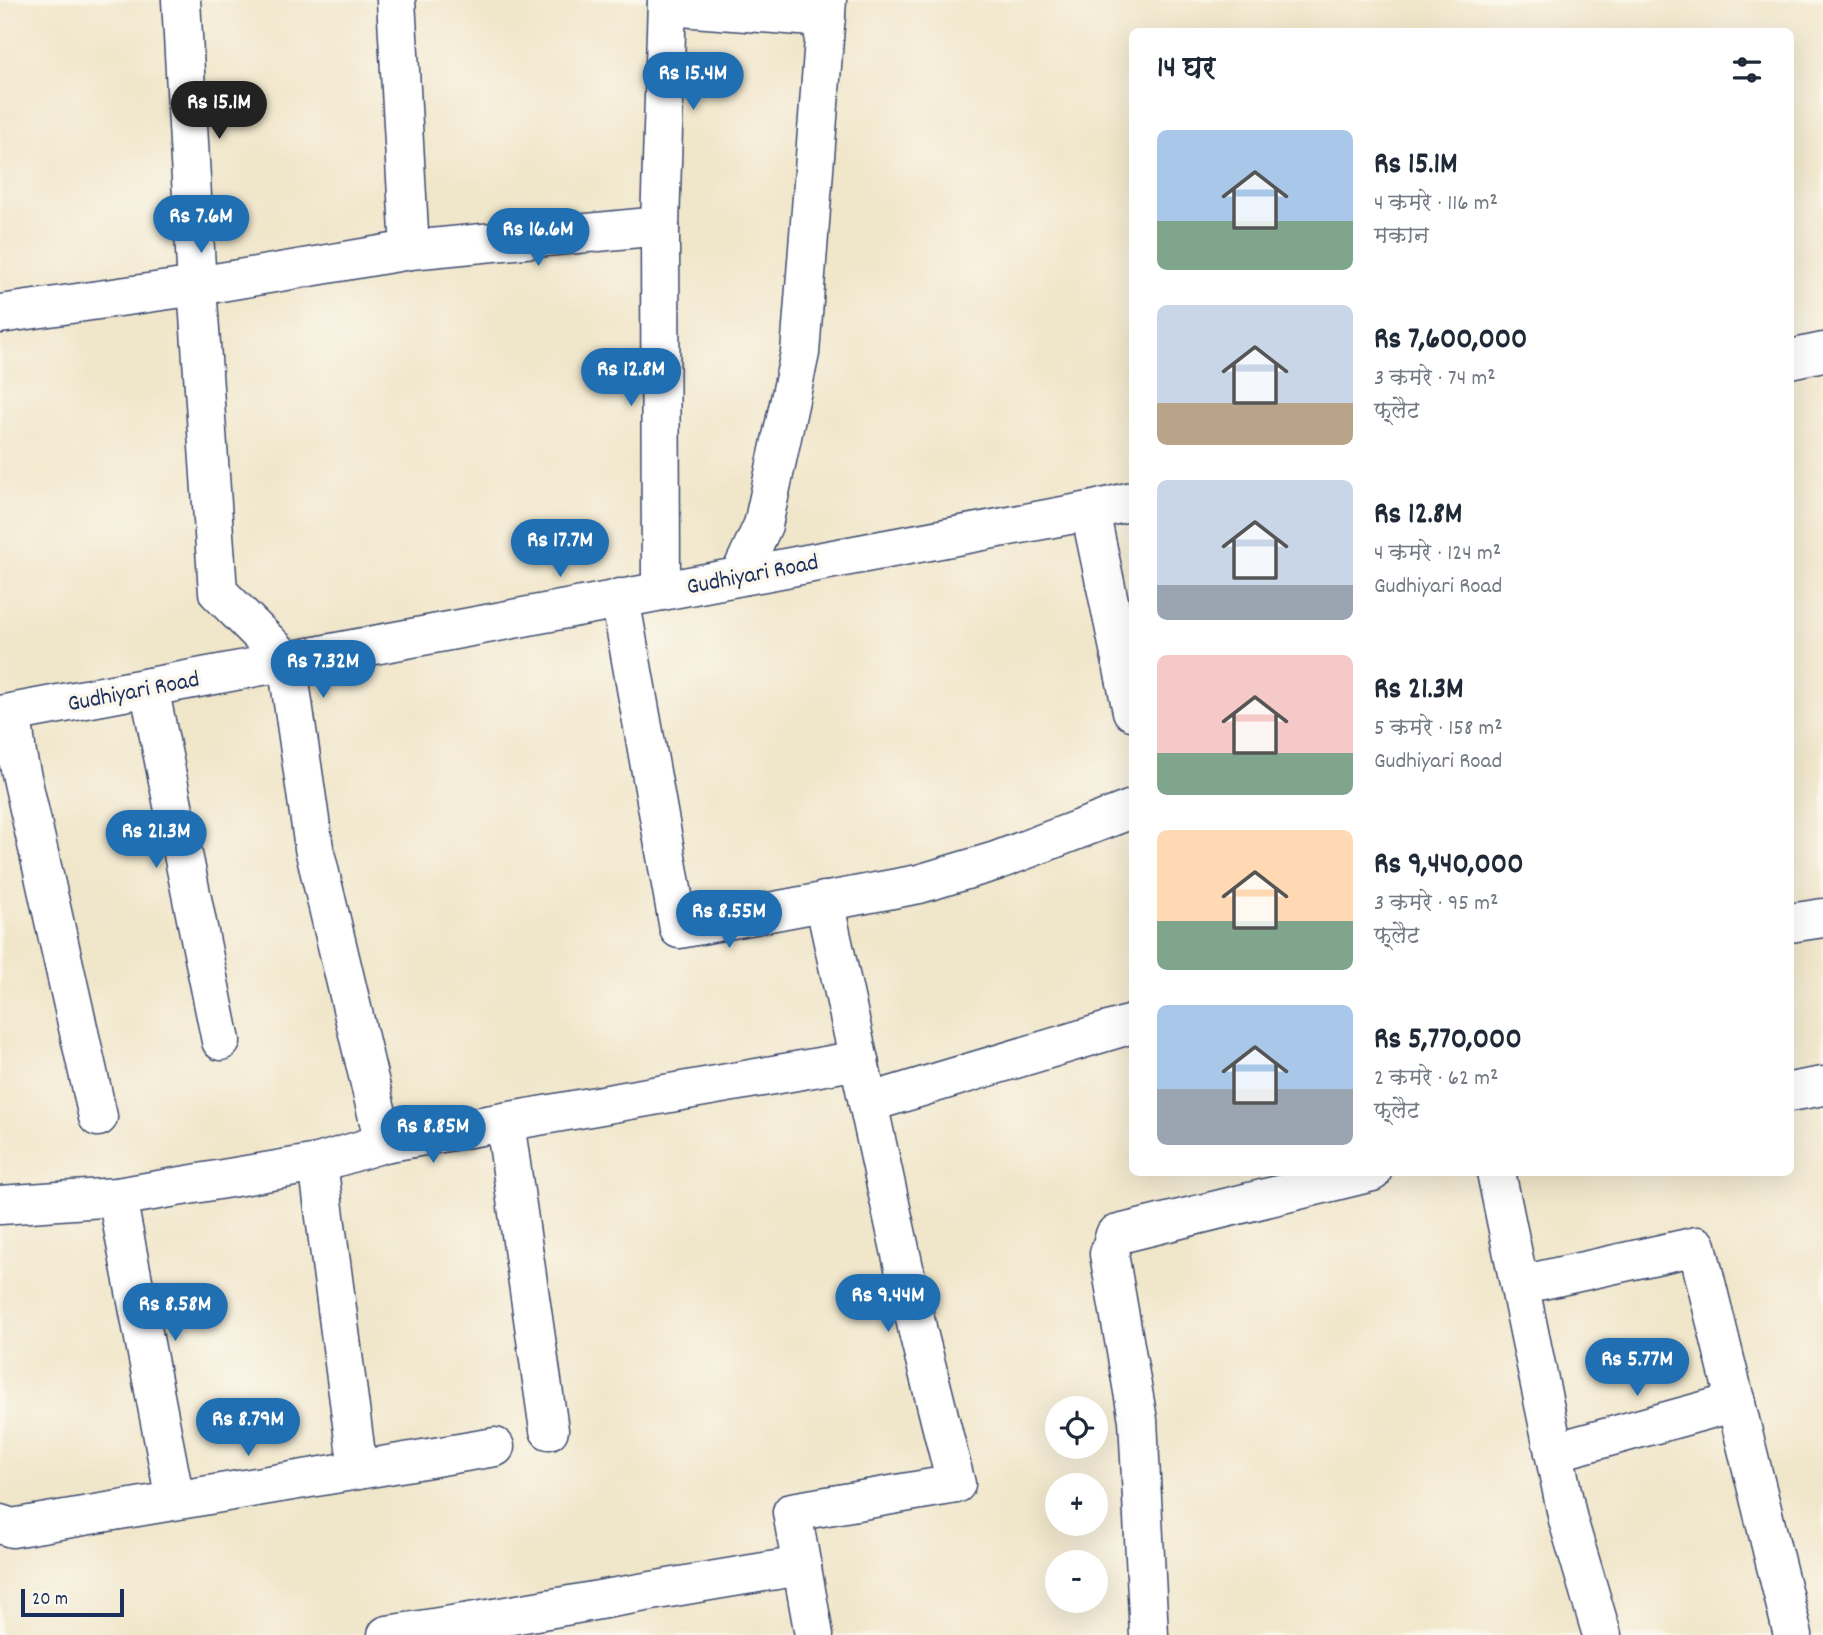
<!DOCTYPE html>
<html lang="hi">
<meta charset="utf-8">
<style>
:root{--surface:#fff;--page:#f6f6f7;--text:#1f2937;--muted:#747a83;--accent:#1f6fb2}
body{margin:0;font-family:Dekko,"Playpen Sans Deva",sans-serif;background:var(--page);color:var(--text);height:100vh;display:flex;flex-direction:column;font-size:26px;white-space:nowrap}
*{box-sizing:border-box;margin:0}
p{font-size:23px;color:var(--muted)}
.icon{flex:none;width:38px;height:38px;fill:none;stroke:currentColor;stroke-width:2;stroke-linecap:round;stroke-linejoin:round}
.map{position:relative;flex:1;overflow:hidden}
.drawer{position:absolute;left:1129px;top:28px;width:665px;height:1148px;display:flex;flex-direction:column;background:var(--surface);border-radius:10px;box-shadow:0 7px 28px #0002}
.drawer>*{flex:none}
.fabs{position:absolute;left:1045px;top:1396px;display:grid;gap:14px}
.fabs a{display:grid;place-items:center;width:63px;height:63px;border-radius:50%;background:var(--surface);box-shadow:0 7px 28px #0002;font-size:35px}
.scale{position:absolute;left:21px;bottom:18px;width:103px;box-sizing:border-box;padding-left:7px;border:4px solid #1b2f5e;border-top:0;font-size:19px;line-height:24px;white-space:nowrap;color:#1b2f5e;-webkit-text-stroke:5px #fbf7ec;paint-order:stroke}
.price{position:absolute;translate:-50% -60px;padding:0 16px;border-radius:24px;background:var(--accent);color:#fff;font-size:23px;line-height:46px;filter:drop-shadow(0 2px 4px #0008)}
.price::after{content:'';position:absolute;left:50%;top:42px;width:21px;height:16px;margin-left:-10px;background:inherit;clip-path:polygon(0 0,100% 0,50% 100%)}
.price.current{background:#222;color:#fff}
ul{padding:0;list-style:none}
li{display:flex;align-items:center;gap:21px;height:175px;padding:0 28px}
li span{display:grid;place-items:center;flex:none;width:196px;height:140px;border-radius:10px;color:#555}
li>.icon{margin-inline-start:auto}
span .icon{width:84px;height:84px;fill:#fffc;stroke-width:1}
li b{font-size:30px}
h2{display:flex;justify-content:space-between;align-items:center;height:84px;padding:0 28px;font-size:30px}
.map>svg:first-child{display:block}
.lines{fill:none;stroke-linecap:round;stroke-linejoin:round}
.minor-casing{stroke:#3b4a6e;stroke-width:41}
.minor{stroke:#fff;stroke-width:38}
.labels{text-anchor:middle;stroke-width:7;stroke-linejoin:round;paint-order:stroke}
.street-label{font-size:24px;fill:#1b2f5e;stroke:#fbf7ec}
</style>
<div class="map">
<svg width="1823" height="1635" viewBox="0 0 1823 1635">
<rect width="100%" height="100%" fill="#fbf7ec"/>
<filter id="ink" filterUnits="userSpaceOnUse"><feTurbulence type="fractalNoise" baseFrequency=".0143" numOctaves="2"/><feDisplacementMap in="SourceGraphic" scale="14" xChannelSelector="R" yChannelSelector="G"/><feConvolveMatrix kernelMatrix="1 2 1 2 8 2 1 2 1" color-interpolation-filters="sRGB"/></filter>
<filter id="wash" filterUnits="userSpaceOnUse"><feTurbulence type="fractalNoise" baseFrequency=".00686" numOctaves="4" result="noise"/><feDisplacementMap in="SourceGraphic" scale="28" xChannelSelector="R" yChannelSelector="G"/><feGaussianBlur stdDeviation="1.57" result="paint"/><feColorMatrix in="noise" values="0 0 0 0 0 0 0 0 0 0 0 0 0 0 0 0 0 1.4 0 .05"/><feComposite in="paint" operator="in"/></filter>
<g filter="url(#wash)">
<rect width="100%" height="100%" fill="#f0e6ca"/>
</g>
<g filter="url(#ink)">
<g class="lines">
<defs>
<g id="minor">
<polyline points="181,0 197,286 218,592 287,661 314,848 384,1143"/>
<polyline points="396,0 410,250"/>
<polyline points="667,6 826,18"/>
<polyline points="0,314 197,286 410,250 660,226"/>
<polyline points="1790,359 1823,352"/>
<polyline points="1090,511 1132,711"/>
<polyline points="740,575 763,525 800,353 827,0"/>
<polyline points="661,591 660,226 667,0"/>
<polyline points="620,598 679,929 919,884 996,861 1132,809"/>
<polyline points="149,687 221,1041"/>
<polyline points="12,713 17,755 98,1117"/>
<polyline points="0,715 1090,511 1132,501"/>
<polyline points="1790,923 1823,918"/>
<polyline points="1790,1092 1823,1086"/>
<polyline points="868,1103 1132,1024"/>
<polyline points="505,1122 549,1430"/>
<polyline points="318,1163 358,1470"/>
<polyline points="1496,1172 1568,1520 1602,1635"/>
<polyline points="117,1197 175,1500"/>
<polyline points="0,1205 117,1197 318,1163 384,1143 859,1060"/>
<polyline points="1520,1285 1697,1246 1793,1635"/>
<polyline points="1554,1452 1736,1402"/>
<polyline points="0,1524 12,1528 495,1447"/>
<path d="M387,1635C526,1615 663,1587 802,1566"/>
<polyline points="814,1635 792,1512 956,1484 918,1332 824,901"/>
<polyline points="1149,1635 1138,1420 1109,1254 1115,1235 1372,1172"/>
</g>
</defs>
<!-- minor casing -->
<use href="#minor" class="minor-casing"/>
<!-- minor -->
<use href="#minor" class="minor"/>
</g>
</g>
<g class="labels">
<!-- street labels -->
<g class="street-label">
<text transform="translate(752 573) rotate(-11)" y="8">Gudhiyari Road</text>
<text transform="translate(133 690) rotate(-11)" y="8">Gudhiyari Road</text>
</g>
</g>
</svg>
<div class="fabs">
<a><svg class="icon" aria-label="locate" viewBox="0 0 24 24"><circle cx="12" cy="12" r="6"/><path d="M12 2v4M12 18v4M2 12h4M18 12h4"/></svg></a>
<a>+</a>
<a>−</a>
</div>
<div class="scale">20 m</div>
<b class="price" style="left:693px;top:112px">Rs 15.4M</b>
<b class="price current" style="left:219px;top:141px">Rs 15.1M</b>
<b class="price" style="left:201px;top:255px">Rs 7.6M</b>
<b class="price" style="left:538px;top:268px">Rs 16.6M</b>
<b class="price" style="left:631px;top:408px">Rs 12.8M</b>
<b class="price" style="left:560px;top:579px">Rs 17.7M</b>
<b class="price" style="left:323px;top:700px">Rs 7.32M</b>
<b class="price" style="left:156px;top:870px">Rs 21.3M</b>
<b class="price" style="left:729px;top:950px">Rs 8.55M</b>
<b class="price" style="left:433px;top:1165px">Rs 8.85M</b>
<b class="price" style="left:888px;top:1334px">Rs 9.44M</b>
<b class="price" style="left:175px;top:1343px">Rs 8.58M</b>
<b class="price" style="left:1637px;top:1398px">Rs 5.77M</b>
<b class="price" style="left:248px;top:1458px">Rs 8.79M</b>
<section class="drawer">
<h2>14 घर<svg class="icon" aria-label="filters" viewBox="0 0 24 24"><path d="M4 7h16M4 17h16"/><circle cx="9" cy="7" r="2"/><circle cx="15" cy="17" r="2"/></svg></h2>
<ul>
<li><span style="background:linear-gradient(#a9c7e8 65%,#7fa58c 0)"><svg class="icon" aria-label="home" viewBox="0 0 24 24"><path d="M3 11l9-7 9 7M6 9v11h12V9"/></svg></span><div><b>Rs 15.1M</b><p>4 कमरे · 116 m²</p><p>मकान</p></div></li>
<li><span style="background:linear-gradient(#c9d6e8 70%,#b9a48a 0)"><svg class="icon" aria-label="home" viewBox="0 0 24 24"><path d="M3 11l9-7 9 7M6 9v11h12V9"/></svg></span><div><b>Rs 7,600,000</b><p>3 कमरे · 74 m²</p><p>फ़्लैट</p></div></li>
<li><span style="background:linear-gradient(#c9d6e8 75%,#9aa5b1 0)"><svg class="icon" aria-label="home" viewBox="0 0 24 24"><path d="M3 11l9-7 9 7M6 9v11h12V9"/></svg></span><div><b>Rs 12.8M</b><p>4 कमरे · 124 m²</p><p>Gudhiyari Road</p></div></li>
<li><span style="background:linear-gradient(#f6c9c9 70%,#7fa58c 0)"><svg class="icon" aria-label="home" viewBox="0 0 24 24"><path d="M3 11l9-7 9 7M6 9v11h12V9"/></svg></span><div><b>Rs 21.3M</b><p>5 कमरे · 158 m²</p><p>Gudhiyari Road</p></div></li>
<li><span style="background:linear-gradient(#ffd9b3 65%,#7fa58c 0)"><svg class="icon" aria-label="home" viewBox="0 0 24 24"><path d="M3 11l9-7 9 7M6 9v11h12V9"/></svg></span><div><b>Rs 9,440,000</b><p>3 कमरे · 95 m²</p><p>फ़्लैट</p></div></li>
<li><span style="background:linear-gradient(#a9c7e8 60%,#9aa5b1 0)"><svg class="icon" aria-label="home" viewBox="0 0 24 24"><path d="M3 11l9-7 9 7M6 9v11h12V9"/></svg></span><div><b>Rs 5,770,000</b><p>2 कमरे · 62 m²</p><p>फ़्लैट</p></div></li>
</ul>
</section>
</div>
